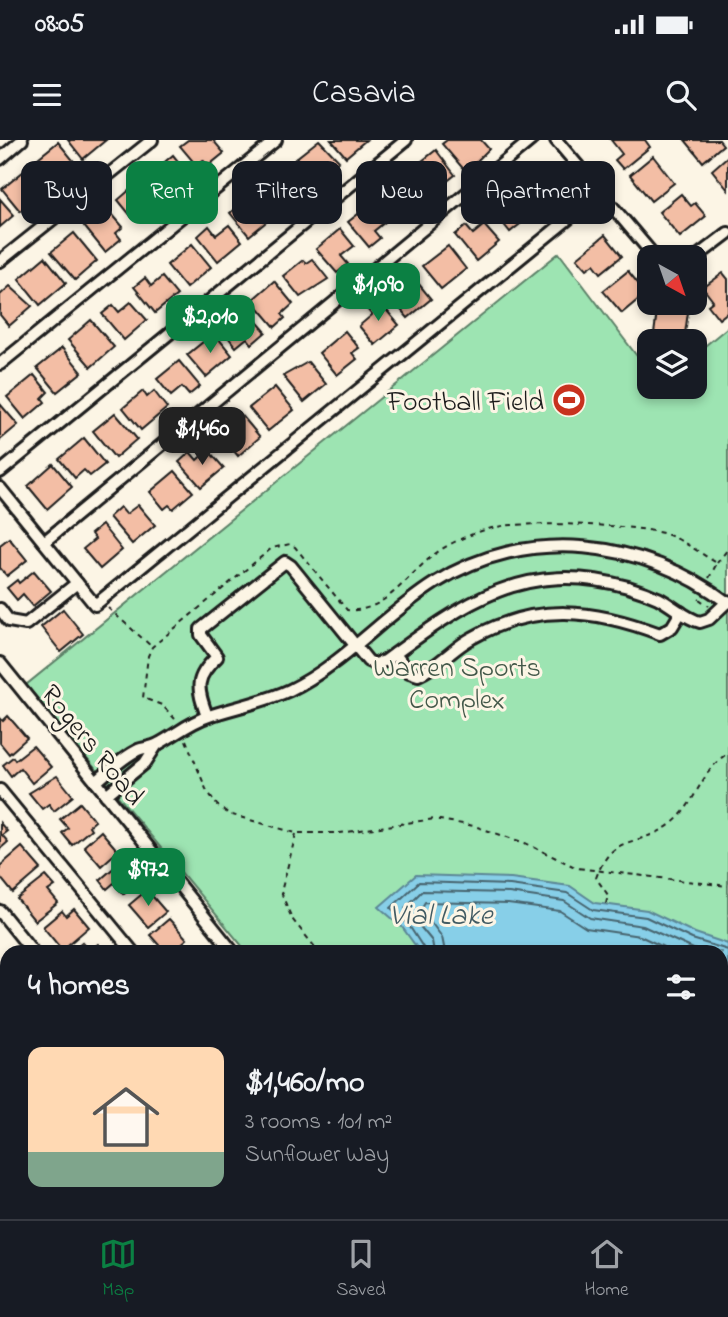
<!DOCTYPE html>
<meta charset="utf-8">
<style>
:root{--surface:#171b24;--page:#242831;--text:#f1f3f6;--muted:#9ea1a6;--line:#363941;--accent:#0b8043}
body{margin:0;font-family:"Indie Flower",sans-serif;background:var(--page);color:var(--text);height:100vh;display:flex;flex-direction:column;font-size:26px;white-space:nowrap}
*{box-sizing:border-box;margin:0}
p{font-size:23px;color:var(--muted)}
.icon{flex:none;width:38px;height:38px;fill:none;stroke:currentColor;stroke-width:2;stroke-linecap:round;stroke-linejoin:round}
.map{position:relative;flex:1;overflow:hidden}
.drawer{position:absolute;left:0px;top:805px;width:728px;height:275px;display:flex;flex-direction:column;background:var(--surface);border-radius:21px 21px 0 0;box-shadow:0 4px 10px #0003}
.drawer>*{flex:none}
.top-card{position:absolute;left:21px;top:21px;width:686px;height:63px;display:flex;gap:14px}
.needle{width:46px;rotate:140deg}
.controls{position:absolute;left:637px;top:105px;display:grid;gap:14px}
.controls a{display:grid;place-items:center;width:70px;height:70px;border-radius:14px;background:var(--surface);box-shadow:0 4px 10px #0003;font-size:35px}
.price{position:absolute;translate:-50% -60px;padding:0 16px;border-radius:14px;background:var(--accent);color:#fff;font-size:23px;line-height:46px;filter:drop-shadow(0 2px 4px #0008)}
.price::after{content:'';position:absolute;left:50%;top:42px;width:21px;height:16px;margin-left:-10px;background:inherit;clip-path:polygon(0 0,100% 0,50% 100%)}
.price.active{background:#222;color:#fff}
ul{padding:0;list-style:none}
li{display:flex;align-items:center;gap:21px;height:175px;padding:0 28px}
li span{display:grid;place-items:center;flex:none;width:196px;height:140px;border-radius:14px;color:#555}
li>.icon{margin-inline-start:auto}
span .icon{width:84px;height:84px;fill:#fffc;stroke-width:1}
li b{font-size:30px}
h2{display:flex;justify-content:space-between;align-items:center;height:84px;padding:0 28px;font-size:30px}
.tag{padding:0 24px;border-radius:14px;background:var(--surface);box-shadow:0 4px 10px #0003;font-size:24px;line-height:63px}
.tag.active{background:var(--accent);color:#fff}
.status{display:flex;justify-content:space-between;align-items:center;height:49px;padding:0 35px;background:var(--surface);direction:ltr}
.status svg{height:19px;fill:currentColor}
header{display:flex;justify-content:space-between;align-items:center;height:91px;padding:0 28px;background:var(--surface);font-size:32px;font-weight:600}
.tabs{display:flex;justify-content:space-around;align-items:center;height:98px;border-top:2px solid var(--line);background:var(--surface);font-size:19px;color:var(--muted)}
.tabs a{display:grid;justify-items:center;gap:4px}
.tabs .active{color:var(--accent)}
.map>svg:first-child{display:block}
.green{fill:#9de4b2;stroke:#5c8067;stroke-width:2}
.water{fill:#87cfe8;stroke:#5c8796;stroke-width:2}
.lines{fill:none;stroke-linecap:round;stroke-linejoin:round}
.shore{stroke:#47646e;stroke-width:2}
.building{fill:#f3bea5;stroke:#1c1c1c;stroke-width:2}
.minor-casing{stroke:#1c1c1c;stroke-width:16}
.path{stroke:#1c1c1c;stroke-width:2;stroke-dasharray:5 5;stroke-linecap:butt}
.minor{stroke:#fcf5e5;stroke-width:10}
.labels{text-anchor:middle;stroke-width:6;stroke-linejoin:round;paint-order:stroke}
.poi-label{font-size:28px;fill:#1c1c1c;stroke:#fcf5e5;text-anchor:end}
.park-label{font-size:28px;fill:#435849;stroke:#fcf5e5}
.street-label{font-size:28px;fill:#1c1c1c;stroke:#fcf5e5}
.water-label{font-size:30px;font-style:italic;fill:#415b63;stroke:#fcf5e5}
</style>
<div class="status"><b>08:05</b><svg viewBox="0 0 49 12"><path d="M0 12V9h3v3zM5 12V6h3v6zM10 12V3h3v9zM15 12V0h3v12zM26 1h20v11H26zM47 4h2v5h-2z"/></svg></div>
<header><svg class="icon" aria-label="menu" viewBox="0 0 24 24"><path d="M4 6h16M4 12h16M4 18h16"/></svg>Casavia<svg class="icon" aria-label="search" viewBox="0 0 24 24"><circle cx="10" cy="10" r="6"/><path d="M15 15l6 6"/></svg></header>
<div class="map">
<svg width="728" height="1079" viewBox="0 0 728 1079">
<rect width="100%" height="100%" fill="#fcf5e5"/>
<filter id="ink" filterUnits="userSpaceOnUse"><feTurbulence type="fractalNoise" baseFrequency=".0143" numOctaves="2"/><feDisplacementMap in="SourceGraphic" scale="14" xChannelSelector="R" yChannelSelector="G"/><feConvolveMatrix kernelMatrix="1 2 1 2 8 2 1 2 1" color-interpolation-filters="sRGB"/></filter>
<g filter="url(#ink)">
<!-- green -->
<polygon class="green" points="559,113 649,232 649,247 695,247 695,214 728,187 728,1079 469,1079 463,1073 721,1073 721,812 247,812 26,545"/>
<!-- water -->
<polygon class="water" points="416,735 511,738 570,746 595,763 647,770 695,793 728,804 728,952 721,967 721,812 420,812 402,787 379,767"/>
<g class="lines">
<!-- shore -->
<g class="shore">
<polyline points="426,812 408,784 391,768 419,742 510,745 567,753 593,770 646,777 692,799 728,810"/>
<polyline points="434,812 432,801 405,768 422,751 509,753 564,761 590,778 643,786 700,812"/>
<polyline points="445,812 442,797 421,769 425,762 508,764 560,771 586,788 640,796 674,812"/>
</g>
</g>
<!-- building -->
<g class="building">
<polygon points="68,0 106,0 83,19"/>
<polygon points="188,0 213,0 224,13 208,26 203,20 196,25 180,6"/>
<polygon points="319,0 339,21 314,42 295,19"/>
<polygon points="331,0 366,0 346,17"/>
<polygon points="447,0 481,0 489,9 466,32 442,4"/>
<polygon points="611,0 645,0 650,7 623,29 615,20 622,14"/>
<polygon points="685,0 719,0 723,5 703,22"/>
<polygon points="58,2 77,25 52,45 33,22"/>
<polygon points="436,10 455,35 431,54 412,29"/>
<polygon points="173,15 190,36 164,58 147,37"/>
<polygon points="653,16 674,43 651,61 630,35"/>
<polygon points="728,16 728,50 712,30"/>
<polygon points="29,27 43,45 37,50 41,54 20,71 2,49"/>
<polygon points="554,27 569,46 546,65 524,39 536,29 542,37"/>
<polygon points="291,30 307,49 283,69 262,44 273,34 279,40"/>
<polygon points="403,36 422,59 397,79 378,57"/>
<polygon points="140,41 161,66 148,77 140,68 131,76 118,60"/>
<polygon points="256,51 276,74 249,96 230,73"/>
<polygon points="681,54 691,66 695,63 706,76 680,97 659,72"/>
<polygon points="520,56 534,73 510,92 490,67 502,57 508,65"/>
<polygon points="0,59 14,75 0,87"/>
<polygon points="371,64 385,82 374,91 380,98 369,107 348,82"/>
<polygon points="106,67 123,87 116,93 121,99 105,112 84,86"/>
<polygon points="229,85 242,101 218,121 198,96 209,86 216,95"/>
<polygon points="484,85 499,102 476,121 455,95 466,86 473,94"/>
<polygon points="340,89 354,106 341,116 348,124 337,133 316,109"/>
<polygon points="74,93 97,121 75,140 51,112"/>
<polygon points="605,95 622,116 601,133 594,124 587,129 577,118"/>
<polygon points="192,104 211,127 186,148 167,125"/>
<polygon points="448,106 466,129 441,149 422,126"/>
<polygon points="45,117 66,143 40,165 19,139"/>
<polygon points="312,119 328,139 300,157 283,136 303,120 306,123"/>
<polygon points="628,131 646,153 622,173 603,151"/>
<polygon points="723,133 728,139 728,172 719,179 708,165 713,161 703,148"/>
<polygon points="162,137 177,155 155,173 134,147 145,138 151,146"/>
<polygon points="414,138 431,159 408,178 384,150 395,140 402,148"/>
<polygon points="274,141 293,164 282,174 285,178 275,187 252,160"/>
<polygon points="10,146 32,166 9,186 0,175 0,155"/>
<polygon points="377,159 399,185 375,205 359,186 372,175 366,168"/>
<polygon points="131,162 147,180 124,200 102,174 113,165 119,172"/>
<polygon points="658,163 689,165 684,201 671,201 672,196 654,194"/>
<polygon points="244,167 266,192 252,204 247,198 236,207 220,187"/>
<polygon points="91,180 114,207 91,227 68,200"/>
<polygon points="345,191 359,208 352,213 357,219 337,235 319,213"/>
<polygon points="214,193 232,215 206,237 187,215"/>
<polygon points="62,208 82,232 57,252 37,228"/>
<polygon points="179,221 200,246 189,255 182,247 171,256 157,239"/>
<polygon points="308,222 326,244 304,262 283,236"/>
<polygon points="34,235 48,252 42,258 45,262 25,279 7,257"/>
<polygon points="275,247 294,270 268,291 249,268"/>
<polygon points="143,251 147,257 154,251 167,268 141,290 123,268"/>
<polygon points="0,264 18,285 0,300"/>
<polygon points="239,272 260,297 238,316 225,300 237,289 230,280"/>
<polygon points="115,273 137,299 115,318 93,291"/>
<polygon points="84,298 105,324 90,336 84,330 75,338 59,319"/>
<polygon points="208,310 224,328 201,347 179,322 190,312 197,320"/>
<polygon points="53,324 72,347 47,369 28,346"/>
<polygon points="175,331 193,352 173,369 169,365 164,369 150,352"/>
<polygon points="138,365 155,385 132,404 109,377 120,367 126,374"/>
<polygon points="102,385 122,410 100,429 83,409 95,399 91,394"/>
<polygon points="9,398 27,420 7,436 0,428 0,405"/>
<polygon points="34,431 51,451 33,466 23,454 17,460 7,448 17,440 19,443"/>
<polygon points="63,469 83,494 61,512 41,487"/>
<polygon points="8,576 27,598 9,614 0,603 0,578 3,581"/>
<polygon points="33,606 51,627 32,643 20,628 11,636 3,625 13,617 15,620"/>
<polygon points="57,636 73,656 54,671 49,664 42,669 29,653"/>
<polygon points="80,663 95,681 89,686 91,689 72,705 62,693 68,688 60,679"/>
<polygon points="0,683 7,691 2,695 8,702 0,709"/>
<polygon points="101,691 118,711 101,726 84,706"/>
<polygon points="22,707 41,729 13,753 0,737 0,726"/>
<polygon points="124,719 141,738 123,754 114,743 107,749 100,740"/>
<polygon points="46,736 55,746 48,751 58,763 35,781 17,759"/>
<polygon points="147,750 166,772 148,787 129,765"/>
<polygon points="74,769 89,787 62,810 43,787 62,771 66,776"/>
<polygon points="169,779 187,799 172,812 165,812 150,795"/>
<polygon points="82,802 90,811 98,804 104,812 70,812"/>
<polygon points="4,824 7,828 7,857 0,863 0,827"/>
<polygon points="0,930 7,938 7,952 3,955 7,962 0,968"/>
<polygon points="68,1073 98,1073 103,1079 68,1079 65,1075"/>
<polygon points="362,1073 387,1073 392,1079 359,1079 357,1076"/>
</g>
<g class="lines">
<defs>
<g id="minor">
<polyline points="556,0 655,117"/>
<polyline points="0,19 22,0"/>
<polyline points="695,118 728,93"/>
<polyline points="0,121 152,0"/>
<polyline points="0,224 276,0"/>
<polyline points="0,332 406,0"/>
<polyline points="0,348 95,465 600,53"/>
<polyline points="44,402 531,0"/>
<polyline points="0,469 9,481 26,484 77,443"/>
<path d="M395,514L409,532L418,535C438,527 453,508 472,498C536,462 594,469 660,494L672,487L681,472"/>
<polyline points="0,523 233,812"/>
<path d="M207,576C197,548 194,538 217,517L201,495V489L285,422L291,426L368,521L375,524L385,521C464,463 524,418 628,447C638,450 649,454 658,458C672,465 685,478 700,482L709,479L728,461"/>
<path d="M96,642C108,632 123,617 138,610C144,607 152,608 158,604C175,595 190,582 209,576C236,567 264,562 290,550C344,524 384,475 435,443C526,385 644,399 728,463"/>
<polyline points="0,650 133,812"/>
<polyline points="106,655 145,623 156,606"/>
<polyline points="0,771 33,812"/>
<polyline points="0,892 7,886"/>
<polyline points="0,988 7,982"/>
<polyline points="326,1073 331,1079"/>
<polyline points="423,1073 428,1079"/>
<polyline points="443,1073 448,1079"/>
<polyline points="20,1079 28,1073"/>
<polyline points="141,1079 148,1073"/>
<polyline points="270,1079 278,1073"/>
</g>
</defs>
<!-- minor casing -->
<use href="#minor" class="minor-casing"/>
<!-- path -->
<g class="path">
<polyline points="717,423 728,409"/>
<polyline points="699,459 709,466"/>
<polyline points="108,468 151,506"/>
<path d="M175,579L162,565L143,558L148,516L152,507L272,408L290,404L295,407L347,470C388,474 411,428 442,409C461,397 490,386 512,385C549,383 632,384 666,394C683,400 701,414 717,423L709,438"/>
<polyline points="186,600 206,649 217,665 229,674 296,693 340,693 434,679 474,686 525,703 577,728 728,746"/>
<polyline points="296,694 281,752 292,779 319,812"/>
<path d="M606,764L608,755L596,738C613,691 637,709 671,684C696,665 700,631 728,613"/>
<polyline points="567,1073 570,1079"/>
</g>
<!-- minor -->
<use href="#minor" class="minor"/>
</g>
</g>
<!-- icons -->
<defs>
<symbol id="stadium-disc" viewBox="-11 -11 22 22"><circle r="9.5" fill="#c8321e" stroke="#fcf5e5"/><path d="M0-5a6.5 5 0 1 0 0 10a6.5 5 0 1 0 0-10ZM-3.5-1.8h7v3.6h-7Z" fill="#fff"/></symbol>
</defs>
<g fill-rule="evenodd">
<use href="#stadium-disc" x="550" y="241" width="38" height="38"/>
</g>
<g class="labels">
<!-- poi labels -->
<g class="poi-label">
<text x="544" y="270">Football Field</text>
</g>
<!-- park labels -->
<g class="park-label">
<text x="457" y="536">Warren Sports<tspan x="457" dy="32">Complex</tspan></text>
</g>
<!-- street labels -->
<g class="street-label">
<text transform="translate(94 604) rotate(51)" y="10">Rogers Road</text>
</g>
<!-- water labels -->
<g class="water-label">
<text x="441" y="784">Vial Lake</text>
</g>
</g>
</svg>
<div class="controls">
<a><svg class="needle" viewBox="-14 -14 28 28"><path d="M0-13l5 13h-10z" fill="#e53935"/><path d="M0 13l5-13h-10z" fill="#9ea1a6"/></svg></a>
<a><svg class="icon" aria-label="layers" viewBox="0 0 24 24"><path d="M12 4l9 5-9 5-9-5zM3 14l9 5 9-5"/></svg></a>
</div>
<b class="price" style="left:378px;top:183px">$1,090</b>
<b class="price" style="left:210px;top:215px">$2,010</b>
<b class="price active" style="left:202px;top:327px">$1,460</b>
<b class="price" style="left:148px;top:768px">$972</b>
<div class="top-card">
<a class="tag">Buy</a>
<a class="tag active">Rent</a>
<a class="tag">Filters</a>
<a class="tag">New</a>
<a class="tag">Apartment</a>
</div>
<section class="drawer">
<h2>4 homes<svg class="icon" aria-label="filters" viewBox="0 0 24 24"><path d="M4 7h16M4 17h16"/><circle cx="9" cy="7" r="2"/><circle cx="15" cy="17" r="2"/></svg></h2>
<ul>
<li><span style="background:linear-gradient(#ffd9b3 75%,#7fa58c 0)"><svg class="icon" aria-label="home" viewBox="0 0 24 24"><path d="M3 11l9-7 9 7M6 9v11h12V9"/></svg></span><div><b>$1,460/mo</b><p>3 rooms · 101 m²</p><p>Sunflower Way</p></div></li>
</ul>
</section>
</div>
<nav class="tabs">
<a class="active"><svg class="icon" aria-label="map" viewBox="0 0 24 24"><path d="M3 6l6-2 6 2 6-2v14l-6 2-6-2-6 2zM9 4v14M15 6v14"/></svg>Map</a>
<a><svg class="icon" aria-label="saved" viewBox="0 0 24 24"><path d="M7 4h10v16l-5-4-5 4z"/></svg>Saved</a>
<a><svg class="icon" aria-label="home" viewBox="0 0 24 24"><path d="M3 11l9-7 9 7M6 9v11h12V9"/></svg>Home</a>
</nav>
